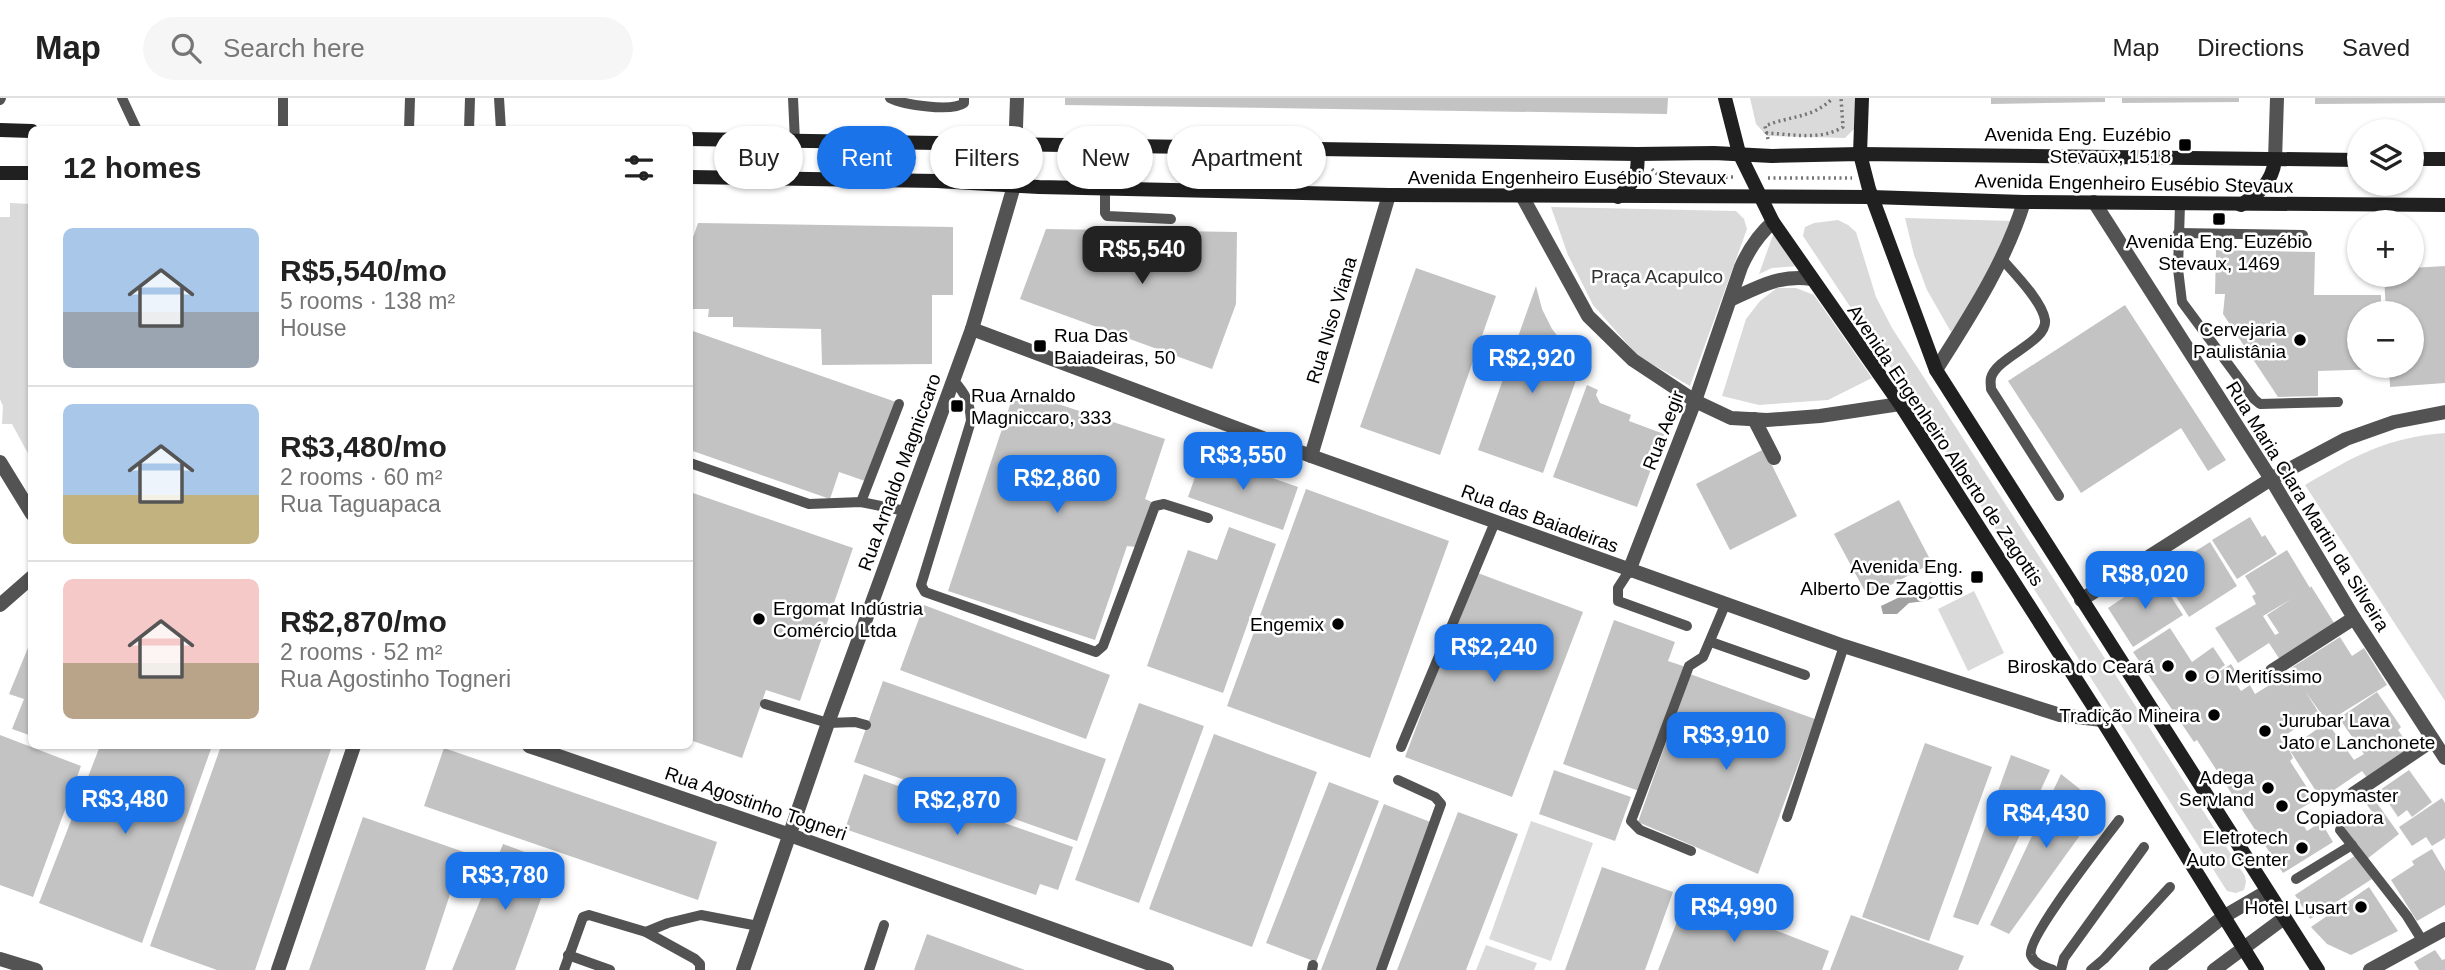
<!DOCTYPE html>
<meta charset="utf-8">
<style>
:root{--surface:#fff;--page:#f6f6f6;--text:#222;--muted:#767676;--line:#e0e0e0;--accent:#1a73e8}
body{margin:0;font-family:Helvetica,sans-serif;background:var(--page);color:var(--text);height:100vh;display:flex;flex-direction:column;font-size:26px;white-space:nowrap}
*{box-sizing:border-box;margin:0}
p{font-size:23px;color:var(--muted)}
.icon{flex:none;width:38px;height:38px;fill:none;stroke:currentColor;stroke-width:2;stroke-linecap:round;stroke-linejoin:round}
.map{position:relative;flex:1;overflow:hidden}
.side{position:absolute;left:28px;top:28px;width:665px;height:623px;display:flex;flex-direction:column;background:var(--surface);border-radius:10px;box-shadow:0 2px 5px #0004}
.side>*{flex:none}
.hud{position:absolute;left:714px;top:28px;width:665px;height:63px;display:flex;gap:14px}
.controls{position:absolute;left:2347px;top:21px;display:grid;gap:14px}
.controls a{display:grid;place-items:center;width:77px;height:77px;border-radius:50%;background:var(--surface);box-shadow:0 2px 5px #0004;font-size:35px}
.price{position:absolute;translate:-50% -60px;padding:0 16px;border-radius:14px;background:var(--accent);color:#fff;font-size:23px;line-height:46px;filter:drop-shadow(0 2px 4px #0008)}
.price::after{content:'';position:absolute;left:50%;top:42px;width:21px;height:16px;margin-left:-10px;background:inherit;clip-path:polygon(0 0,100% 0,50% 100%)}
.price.selected{background:#222;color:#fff}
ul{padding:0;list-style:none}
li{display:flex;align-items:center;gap:21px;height:175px;padding:0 35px}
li+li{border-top:2px solid var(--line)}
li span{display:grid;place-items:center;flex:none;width:196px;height:140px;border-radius:10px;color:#555}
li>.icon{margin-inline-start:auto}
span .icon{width:84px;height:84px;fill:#fffc;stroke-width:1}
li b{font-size:30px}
h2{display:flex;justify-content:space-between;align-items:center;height:84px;padding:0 35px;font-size:30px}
.chip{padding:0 24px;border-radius:32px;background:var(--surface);box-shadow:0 2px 5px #0004;font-size:24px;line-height:63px}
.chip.selected{background:var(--accent);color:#fff}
header{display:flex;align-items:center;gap:42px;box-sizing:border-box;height:98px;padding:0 35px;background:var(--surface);border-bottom:2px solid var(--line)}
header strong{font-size:33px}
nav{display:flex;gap:38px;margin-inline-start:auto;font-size:24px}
.search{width:490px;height:63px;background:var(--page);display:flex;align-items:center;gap:18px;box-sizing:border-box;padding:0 24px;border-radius:38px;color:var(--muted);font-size:26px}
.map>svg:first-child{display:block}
.green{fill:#dadada}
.water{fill:#a1a1a1}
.building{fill:#c3c3c3;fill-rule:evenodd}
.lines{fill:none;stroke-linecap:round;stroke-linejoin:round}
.path{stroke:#757575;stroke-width:3.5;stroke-dasharray:2 3.5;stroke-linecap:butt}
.service{stroke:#535353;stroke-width:10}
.minor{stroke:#535353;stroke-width:14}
.tertiary{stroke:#535353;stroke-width:14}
.secondary{stroke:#202020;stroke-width:14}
.poi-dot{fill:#000;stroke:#fff;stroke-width:2.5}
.labels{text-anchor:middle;stroke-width:5;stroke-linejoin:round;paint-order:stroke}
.poi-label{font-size:19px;fill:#000;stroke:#fff;text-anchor:end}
.street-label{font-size:19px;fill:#000;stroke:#fff}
.park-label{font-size:19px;fill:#313131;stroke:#fff}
</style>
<header>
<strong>Map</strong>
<div class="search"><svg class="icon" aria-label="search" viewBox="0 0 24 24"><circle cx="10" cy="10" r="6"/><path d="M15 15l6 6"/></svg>Search here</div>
<nav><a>Map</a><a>Directions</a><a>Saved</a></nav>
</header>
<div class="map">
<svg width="2445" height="872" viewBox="0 0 2445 872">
<rect width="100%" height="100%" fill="#fff"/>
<!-- green -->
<g class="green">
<polygon points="1750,0 1857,0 1856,29 1845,40 1767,38 1756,26"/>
<polygon points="10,105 31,106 31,361 12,326 2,326 3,308 0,301 0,119 10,119"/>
<polygon points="1551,109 1736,113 1744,121 1747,131 1690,288 1638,258 1593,207 1568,157"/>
<polygon points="1905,120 2014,123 1986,183 1951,234 1927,192 1914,157"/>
<polygon points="1838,122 1848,127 1856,134 1876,199 1892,230 2245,778 2246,784 2244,792 2236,795 2227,793 1931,330 1803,138 1805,129 1814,125"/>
<polygon points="1774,134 1799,168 1772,170 1759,176"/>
<polygon points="1777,190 1796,190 1814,197 1872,280 1828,302 1759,307 1722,298 1746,221 1760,203"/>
<path d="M2445,335V603L2305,387C2353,359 2387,339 2445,335Z"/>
<polygon points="1974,493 2004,555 1968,573 1938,511"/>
<polygon points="1531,723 1593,745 1551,863 1489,841"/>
<polygon points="1486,847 1537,865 1534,872 1476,872"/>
</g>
<!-- water -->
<polygon class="water" points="1931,484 1938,498 1925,503 1909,505 1897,516 1883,516 1881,508"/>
<!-- building -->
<g class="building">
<polygon points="1065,0 1668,0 1667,16 1065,7"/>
<polygon points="1991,0 2105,0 2105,4 1991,6"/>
<polygon points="2122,0 2239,0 2239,4 2122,5"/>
<polygon points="2315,0 2445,0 2445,5 2315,6"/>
<polygon points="698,125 953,129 953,197 932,197 932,266 822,267 821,231 733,229 733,219 708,219 709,211 690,211 690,148"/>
<polygon points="1046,131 1237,134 1236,206 1212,271 1020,201"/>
<polygon points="2216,152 2315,154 2314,197 2381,197 2381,215 2359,215 2359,268 2382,268 2382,271 2318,273 2318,298 2278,299 2223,216 2225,196 2215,196"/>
<polygon points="2445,168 2445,285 2390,289 2389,268 2412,268 2412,215 2386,215 2384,177 2412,177 2412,170"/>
<polygon points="1416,170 1496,198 1440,357 1360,329"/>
<polygon points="1536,188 1542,211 1552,231 1581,268 1543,375 1478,352"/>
<polygon points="2125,207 2226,362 2208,373 2181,330 2081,395 2008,283"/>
<polygon points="690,232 896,304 868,384 839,374 830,401 690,352"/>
<polygon points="1587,287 1598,292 1596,297 1600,305 1631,317 1629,323 1664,336 1637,409 1553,379"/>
<polygon points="1015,292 1165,341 1145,401 1154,405 1136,449 1127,448 1095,542 948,493"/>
<polygon points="1764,351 1797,418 1730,452 1696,386"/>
<polygon points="1203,356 1298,389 1283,432 1188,399"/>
<polygon points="1306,391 1449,443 1370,660 1227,608"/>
<polygon points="690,394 853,450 800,603 766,592 742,660 690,642"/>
<polygon points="1899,402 1932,465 1868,499 1834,436"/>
<polygon points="2250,419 2262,439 2265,437 2277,456 2237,481 2212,442"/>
<polygon points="1229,429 1276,446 1223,595 1147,568 1188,452 1217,462"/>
<polygon points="2210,444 2237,488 2189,519 2161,475"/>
<path d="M2287,452L2310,490L2311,488L2336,528L2282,565L2269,545L2238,565L2215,530L2256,506L2252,498L2256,496L2245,478ZM2293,500L2267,517L2279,535L2275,537L2263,518Z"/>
<polygon points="1475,474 1583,514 1512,699 1405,659"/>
<polygon points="2157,477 2183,517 2133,549 2108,510"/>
<polygon points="924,507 1110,577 1086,641 900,572"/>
<polygon points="1614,522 1675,544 1668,563 1686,569 1642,694 1563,666"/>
<polygon points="2170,530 2192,564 2213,549 2225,567 2199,587 2231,566 2242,583 2237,587 2241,593 2250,587 2255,596 2292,573 2291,570 2340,539 2352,558 2364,550 2387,587 2327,624 2354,662 2364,656 2339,620 2377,594 2401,629 2398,632 2411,651 2368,681 2362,673 2321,701 2289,651 2327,624 2305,593 2319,615 2284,638 2285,641 2281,642 2289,651 2293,660 2290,663 2315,702 2295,714 2307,733 2321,724 2333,744 2283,775 2197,642 2194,644 2133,554"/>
<polygon points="32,540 32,638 12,631 24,601 9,596"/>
<polygon points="1690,576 1815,621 1758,776 1638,724"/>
<polygon points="883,583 1106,661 1077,743 854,664"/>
<polygon points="1139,605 1204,628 1139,805 1075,782"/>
<polygon points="1214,636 1317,674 1252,849 1149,811"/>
<polygon points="0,637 81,668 33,799 0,787"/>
<polygon points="1925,645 1992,669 1929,843 1862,819"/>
<polygon points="100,648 212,648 142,845 39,805"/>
<polygon points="221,648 332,648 255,872 217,872 150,848"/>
<polygon points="444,650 717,744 698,802 424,708"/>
<polygon points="2011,657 2050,672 1978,827 1953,819"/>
<polygon points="1554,672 1631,699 1615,743 1539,716"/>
<polygon points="2409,672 2432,704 2412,719 2407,712 2398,719 2380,692"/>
<polygon points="864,676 1073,749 1058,792 1040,786 1036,797 845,731"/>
<polygon points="2061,676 2101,708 2009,836 1990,827"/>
<polygon points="1329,684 1379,703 1316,864 1266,845"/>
<polygon points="2442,700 2445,705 2445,740 2432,748 2426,739 2412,748 2399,729"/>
<polygon points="2374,701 2399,736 2367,761 2342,727 2357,715 2366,726 2376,719 2367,707"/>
<polygon points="1384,706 1433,725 1378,872 1321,872"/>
<polygon points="1458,714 1518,736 1466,872 1397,872"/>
<polygon points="363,719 464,754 425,872 309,872"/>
<polygon points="503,746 554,765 515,872 452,872"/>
<polygon points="2432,751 2445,773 2445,807 2417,823 2391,782 2414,767 2412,763"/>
<polygon points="2356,757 2372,781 2310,821 2295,797"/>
<polygon points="1602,769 1673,794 1645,872 1565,872"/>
<polygon points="2369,789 2398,833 2351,857 2327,846 2311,829"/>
<polygon points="1687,798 1829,853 1822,872 1658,872"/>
<polygon points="1851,817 1964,858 1958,872 1830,872"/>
<polygon points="927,836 1025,872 914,872"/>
<polygon points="2435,852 2442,862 2445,861 2445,872 2419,872 2414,864"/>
</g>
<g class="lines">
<!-- path -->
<g class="path">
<path d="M1766,35C1792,36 1820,43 1843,29L1841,0"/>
<path d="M1768,41L1765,28C1791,17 1812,21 1833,0"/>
<polyline points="1652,71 1663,82"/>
<polyline points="1709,80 1733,79"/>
<polyline points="1768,80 1852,80"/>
</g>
<!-- service -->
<g class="service">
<polyline points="122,0 137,32"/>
<polyline points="283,0 283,32"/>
<polyline points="499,0 501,32"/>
<polyline points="793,0 795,43"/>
<path d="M890,0C904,7 952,14 964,5V0"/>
<polyline points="0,2 1,0"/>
<polyline points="409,32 410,0"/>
<polyline points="469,32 470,0"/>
<polyline points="1105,91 1105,115 1107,118 1171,121"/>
<polyline points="2180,106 2178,171 2182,204 2254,301 2260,306 2338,304"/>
<polyline points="2178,135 2303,137"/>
<path d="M2001,160C2014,175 2042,203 2045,222C2048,244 1996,259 1991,280C1990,284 1991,287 1991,291L2059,398"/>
<path d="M953,282C966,296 970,305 971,323L921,487L925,494L1096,554L1103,548L1155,408L1164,406L1208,420"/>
<polyline points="690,365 809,406 861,404 905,413"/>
<polyline points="861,404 899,306"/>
<polyline points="1629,473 1618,490 1618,503 1687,528"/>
<polyline points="1711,544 1805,577"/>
<polyline points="765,606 828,625 855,624 866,627"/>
<polyline points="1401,649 1495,424"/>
<polyline points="1787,719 1844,548"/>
<polyline points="2340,732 2407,818 2422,842"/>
<polyline points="1691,753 1640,732 1631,723 1689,568 1703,559 1725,507"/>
<polyline points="2296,781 2352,747"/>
<polyline points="646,834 668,825 701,817 758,828"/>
<polyline points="568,857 610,872"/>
<polyline points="564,872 583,819 589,817 646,834 695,861 700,866 700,872"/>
<polyline points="869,872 884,827"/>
<polyline points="1312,872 1313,867"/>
<polyline points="1381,872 1441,706 1435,699 1398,682"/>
<path d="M2053,872C2045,869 2034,866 2031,857C2026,840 2105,741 2119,722"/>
<polyline points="2061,872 2064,860 2144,749"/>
<polyline points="2091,872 2104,861 2170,789"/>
</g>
<!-- minor -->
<g class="minor">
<polyline points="2275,62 2277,0"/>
<polyline points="1522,98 1588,218 1633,262 1695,303 1731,320 1767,322 1820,318 1900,306"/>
<polyline points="2094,104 2271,381 2354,520 2445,660"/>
<path d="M1730,202C1758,189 1780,176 1812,181"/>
<polyline points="972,231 1311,358 1844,548 2060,617 2102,622"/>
<path d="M1936,272C1970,218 2005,165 2024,104"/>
<polyline points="1754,321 1774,360"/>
<polyline points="1311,358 1389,97"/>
<polyline points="0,364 32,416"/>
<path d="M1629,473L1695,303L1741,169C1749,151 1758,137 1773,124"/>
<polyline points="2081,502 2271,381 2346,341 2394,324 2445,314"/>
<polyline points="0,507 32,479"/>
<polyline points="2272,573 2354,520"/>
<polyline points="529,648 790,737 1167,872"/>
<polyline points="2353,696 2433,642"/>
<polyline points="0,861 36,872"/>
<polyline points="278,872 354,648"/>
<polyline points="743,872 828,625 972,231 1014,88 1017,0"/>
<polyline points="2370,872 2445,831"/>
</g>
<!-- tertiary -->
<g class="tertiary">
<polyline points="2156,872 2223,819 2266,794"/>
<polyline points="2214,872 2284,820"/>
</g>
<!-- secondary -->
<g class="secondary">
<polyline points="1725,0 1739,55 1773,124 1900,306 2102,622 2257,872"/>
<polyline points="1862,0 1860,56 1869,91 1936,272 2318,872"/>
<polyline points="0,32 32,33"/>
<polyline points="690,41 1637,56 1714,55 1772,58 1860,56 2359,62"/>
<polyline points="2412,61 2445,61"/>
<polyline points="0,75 32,75"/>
<polyline points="690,79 937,83 1039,89 1389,97 1871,99 2024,104 2445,107"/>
<path d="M1618,99C1632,87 1640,76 1637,56"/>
<path d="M2241,107C2259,95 2272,85 2275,62"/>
</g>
</g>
<!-- markers -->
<g class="poi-dot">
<rect x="2178" y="40" width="14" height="14" rx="3.5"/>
<rect x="2212" y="114" width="14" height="14" rx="3.5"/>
<circle cx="2300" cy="242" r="7"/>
<rect x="1033" y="241" width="14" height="14" rx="3.5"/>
<rect x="950" y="301" width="14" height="14" rx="3.5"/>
<rect x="1970" y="472" width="14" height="14" rx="3.5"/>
<circle cx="759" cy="521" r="7"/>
<circle cx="1338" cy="526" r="7"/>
<circle cx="2168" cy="568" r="7"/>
<circle cx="2191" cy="578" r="7"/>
<circle cx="2214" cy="617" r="7"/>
<circle cx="2265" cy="633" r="7"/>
<circle cx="2268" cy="690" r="7"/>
<circle cx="2282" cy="708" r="7"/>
<circle cx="2302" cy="750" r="7"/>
<circle cx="2361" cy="809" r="7"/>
</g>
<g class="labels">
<!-- poi labels -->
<g class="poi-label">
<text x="2171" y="43">Avenida Eng. Euzébio<tspan x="2171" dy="22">Stevaux, 1518</tspan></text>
<text x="2219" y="150" text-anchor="middle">Avenida Eng. Euzébio<tspan x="2219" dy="22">Stevaux, 1469</tspan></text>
<text x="2286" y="238">Cervejaria<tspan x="2286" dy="22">Paulistânia</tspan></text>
<text x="1054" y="244" text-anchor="start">Rua Das<tspan x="1054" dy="22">Baiadeiras, 50</tspan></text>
<text x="971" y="304" text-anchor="start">Rua Arnaldo<tspan x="971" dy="22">Magniccaro, 333</tspan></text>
<text x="1963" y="475">Avenida Eng.<tspan x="1963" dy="22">Alberto De Zagottis</tspan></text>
<text x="773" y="517" text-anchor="start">Ergomat Indústria<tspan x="773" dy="22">Comércio Ltda</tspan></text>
<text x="1324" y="533">Engemix</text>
<text x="2154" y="575">Biroska do Ceará</text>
<text x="2205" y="585" text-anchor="start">O Meritíssimo</text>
<text x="2200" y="624">Tradição Mineira</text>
<text x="2279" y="629" text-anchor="start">Jurubar Lava<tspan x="2279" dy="22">Jato e Lanchonete</tspan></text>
<text x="2254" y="686">Adega<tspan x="2254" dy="22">Servland</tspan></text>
<text x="2296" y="704" text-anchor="start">Copymaster<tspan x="2296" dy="22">Copiadora</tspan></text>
<text x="2288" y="746">Eletrotech<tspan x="2288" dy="22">Auto Center</tspan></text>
<text x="2347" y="816">Hotel Lusart</text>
</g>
<!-- street labels -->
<g class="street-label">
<text x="1567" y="86">Avenida Engenheiro Eusébio Stevaux</text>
<text transform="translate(2134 85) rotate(1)" y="7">Avenida Engenheiro Eusébio Stevaux</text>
<text transform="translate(1331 222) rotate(-73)" y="7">Rua Niso Viana</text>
<text transform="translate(1663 332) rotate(-69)" y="7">Rua Aegir</text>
<text transform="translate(1946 347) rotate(56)" y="7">Avenida Engenheiro Alberto de Zagottis</text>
<text transform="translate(899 374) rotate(-70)" y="7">Rua Arnaldo Magniccaro</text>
<text transform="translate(2308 408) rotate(58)" y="7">Rua Maria Clara Martin da Silveira</text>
<text transform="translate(1540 420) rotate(20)" y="7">Rua das Baiadeiras</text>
<text transform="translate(756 705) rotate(19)" y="7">Rua Agostinho Togneri</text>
</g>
<!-- park labels -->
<g class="park-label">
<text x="1657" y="185">Praça Acapulco</text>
</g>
</g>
</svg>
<div class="controls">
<a><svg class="icon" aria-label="layers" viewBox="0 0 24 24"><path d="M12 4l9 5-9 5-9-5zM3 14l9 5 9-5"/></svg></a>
<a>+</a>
<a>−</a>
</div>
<b class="price selected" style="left:1142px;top:188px">R$5,540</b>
<b class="price" style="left:1532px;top:297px">R$2,920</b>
<b class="price" style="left:1243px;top:394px">R$3,550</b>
<b class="price" style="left:1057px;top:417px">R$2,860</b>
<b class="price" style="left:2145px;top:513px">R$8,020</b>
<b class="price" style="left:1494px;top:586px">R$2,240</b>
<b class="price" style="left:1726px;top:674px">R$3,910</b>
<b class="price" style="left:125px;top:738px">R$3,480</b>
<b class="price" style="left:957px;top:739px">R$2,870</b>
<b class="price" style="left:2046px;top:752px">R$4,430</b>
<b class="price" style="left:505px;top:814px">R$3,780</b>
<b class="price" style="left:1734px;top:846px">R$4,990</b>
<div class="hud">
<a class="chip">Buy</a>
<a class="chip selected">Rent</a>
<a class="chip">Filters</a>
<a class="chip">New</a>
<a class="chip">Apartment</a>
</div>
<section class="side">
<h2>12 homes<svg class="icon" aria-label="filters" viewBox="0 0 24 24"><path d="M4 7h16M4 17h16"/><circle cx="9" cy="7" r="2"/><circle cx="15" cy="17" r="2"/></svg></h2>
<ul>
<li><span style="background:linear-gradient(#a9c7e8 60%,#9aa5b1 0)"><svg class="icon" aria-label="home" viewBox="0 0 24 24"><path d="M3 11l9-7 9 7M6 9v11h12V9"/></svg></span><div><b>R$5,540/mo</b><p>5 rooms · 138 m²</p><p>House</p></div></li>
<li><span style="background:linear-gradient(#a9c7e8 65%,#c2b280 0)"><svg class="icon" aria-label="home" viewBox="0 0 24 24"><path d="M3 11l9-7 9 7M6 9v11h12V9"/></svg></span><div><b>R$3,480/mo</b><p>2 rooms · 60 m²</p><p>Rua Taguapaca</p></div></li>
<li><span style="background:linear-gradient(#f6c9c9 60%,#b9a48a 0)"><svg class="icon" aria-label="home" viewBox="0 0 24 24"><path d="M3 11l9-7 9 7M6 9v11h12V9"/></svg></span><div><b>R$2,870/mo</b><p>2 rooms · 52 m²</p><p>Rua Agostinho Togneri</p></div></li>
</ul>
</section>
</div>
